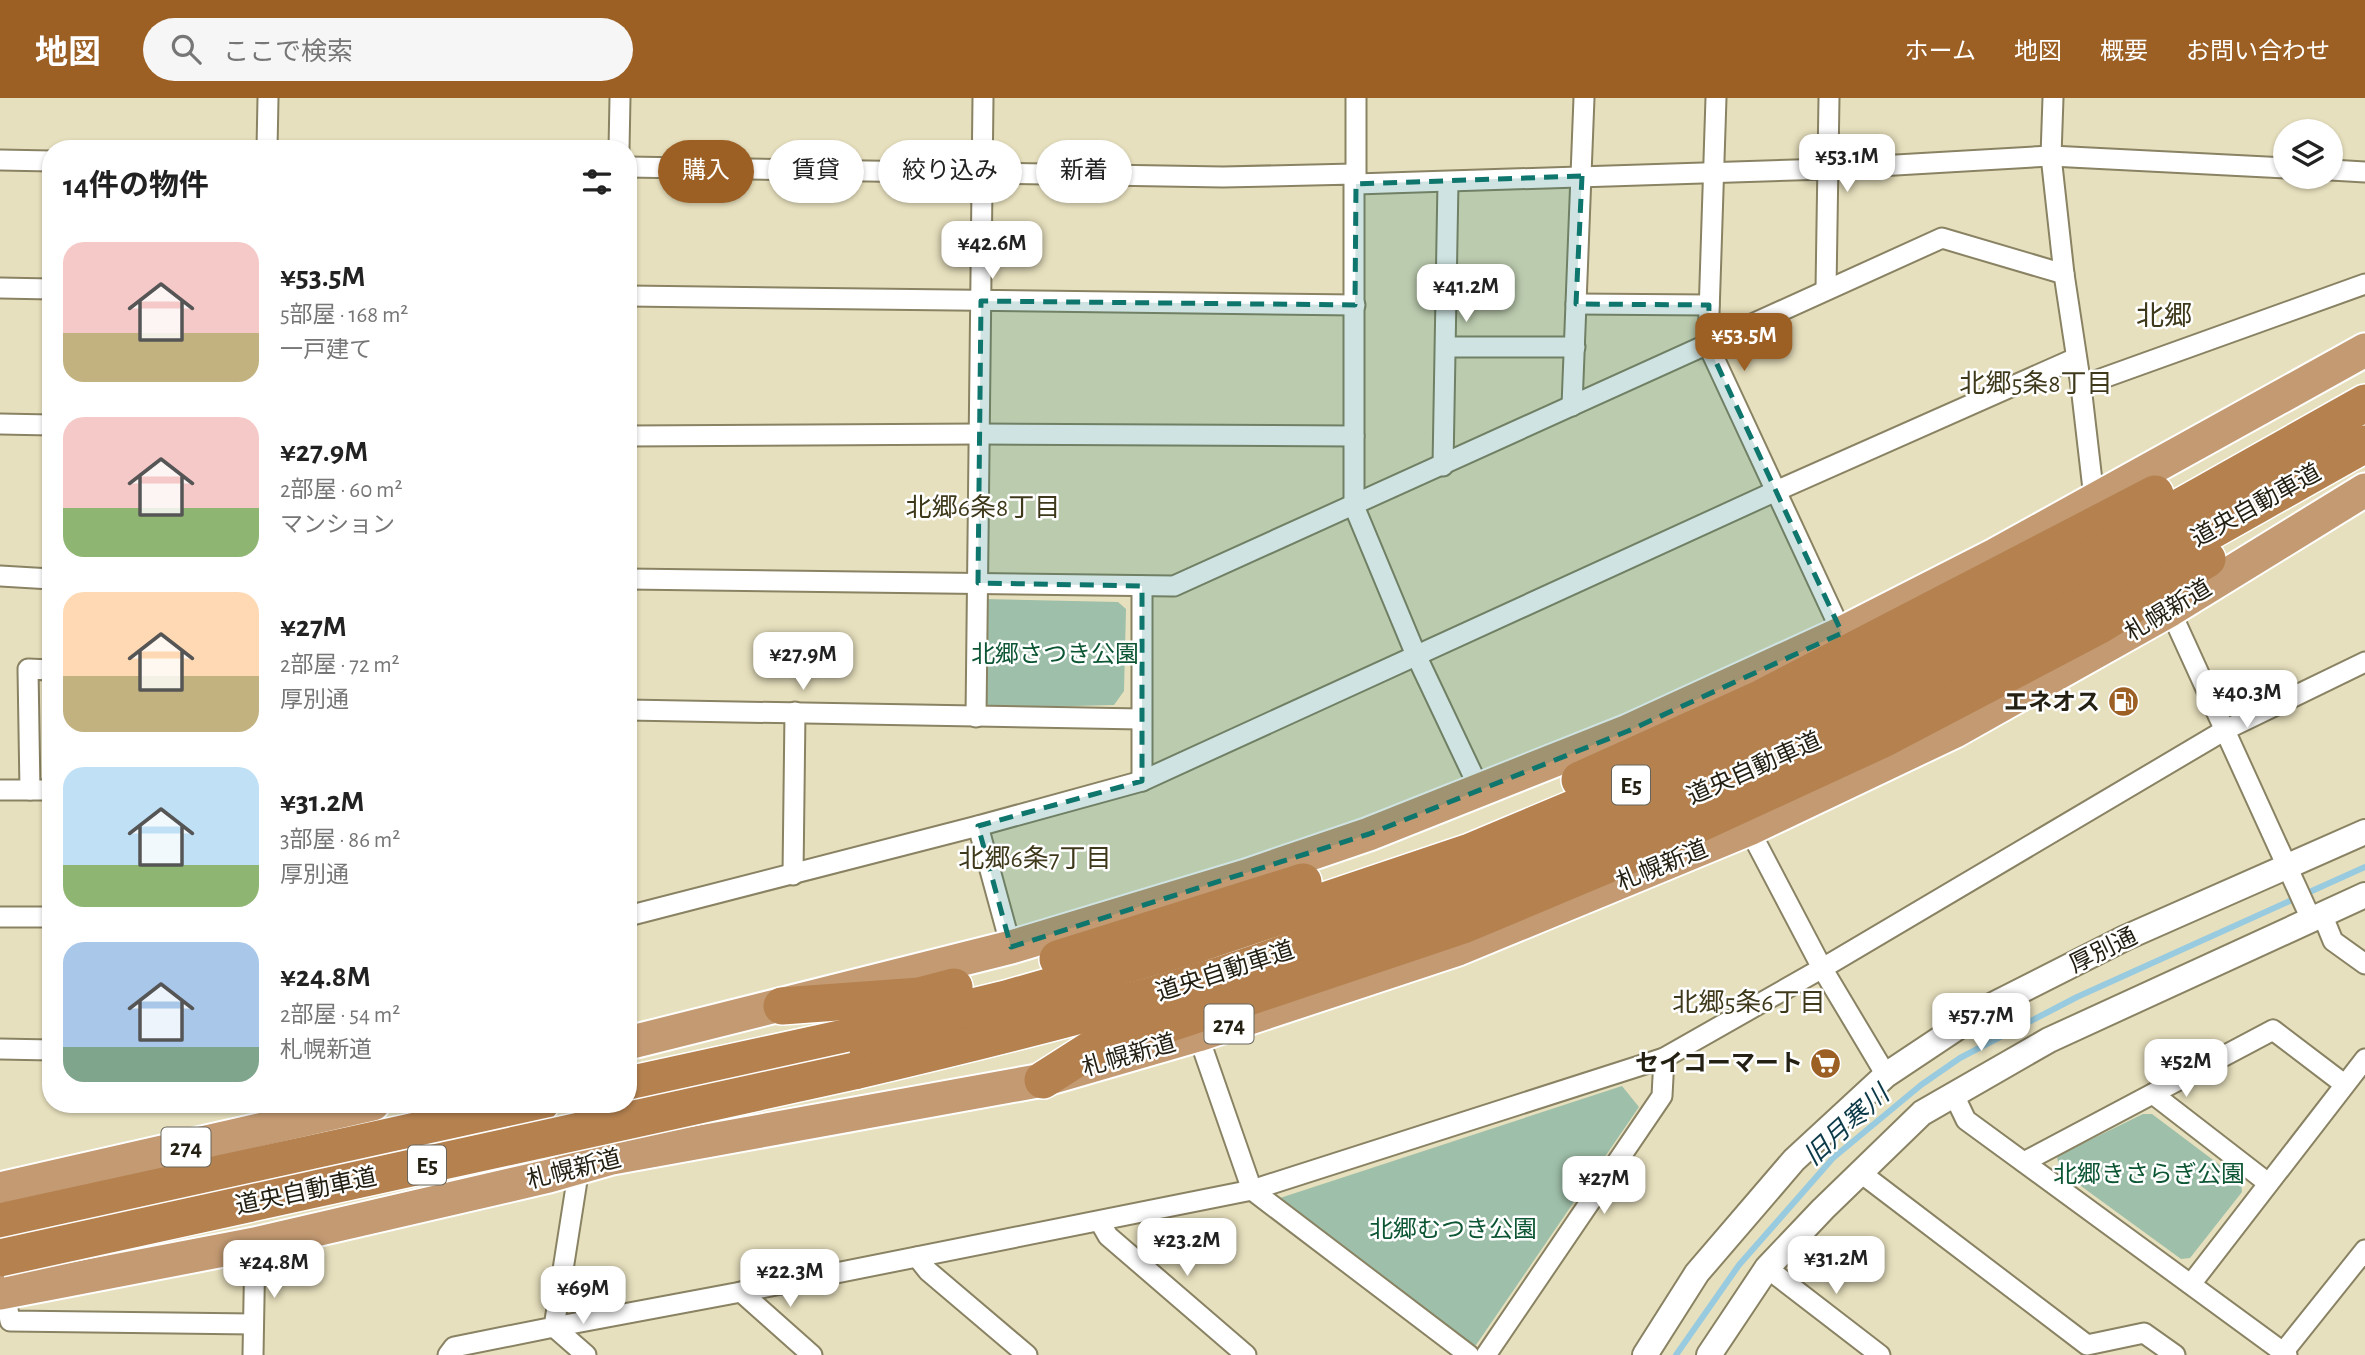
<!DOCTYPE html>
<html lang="ja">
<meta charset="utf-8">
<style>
:root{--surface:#fff;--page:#f6f6f6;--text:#222;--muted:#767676;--accent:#9d6024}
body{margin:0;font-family:"Alegreya Sans","Noto Sans JP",sans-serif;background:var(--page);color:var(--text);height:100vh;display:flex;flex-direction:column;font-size:26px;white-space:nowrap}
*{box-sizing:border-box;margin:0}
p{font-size:23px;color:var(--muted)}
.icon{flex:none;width:38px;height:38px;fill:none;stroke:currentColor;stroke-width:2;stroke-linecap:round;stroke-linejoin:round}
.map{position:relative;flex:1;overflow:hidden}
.panel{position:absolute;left:42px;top:42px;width:595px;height:973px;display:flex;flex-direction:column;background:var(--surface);border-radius:28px;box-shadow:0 2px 5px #0004}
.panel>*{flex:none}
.top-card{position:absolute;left:658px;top:42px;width:665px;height:63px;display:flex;gap:14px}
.fabs{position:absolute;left:2273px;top:21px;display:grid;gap:14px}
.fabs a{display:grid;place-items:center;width:70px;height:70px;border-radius:50%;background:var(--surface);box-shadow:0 2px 5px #0004;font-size:35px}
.price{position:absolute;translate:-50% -60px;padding:0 16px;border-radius:14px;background:#fff;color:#222;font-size:23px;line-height:46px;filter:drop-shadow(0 2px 4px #0008)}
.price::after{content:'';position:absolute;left:50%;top:42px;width:21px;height:16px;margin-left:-10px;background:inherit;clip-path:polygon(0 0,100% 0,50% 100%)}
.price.on{background:var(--accent);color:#fff}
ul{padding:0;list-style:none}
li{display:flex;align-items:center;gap:21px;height:175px;padding:0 21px}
li span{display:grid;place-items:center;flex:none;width:196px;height:140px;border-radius:21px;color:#555}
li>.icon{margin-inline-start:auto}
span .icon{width:84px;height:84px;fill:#fffc;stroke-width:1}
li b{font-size:30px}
h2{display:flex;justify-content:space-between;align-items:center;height:84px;padding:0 21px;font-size:30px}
.pill{padding:0 24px;border-radius:32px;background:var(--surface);box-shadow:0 2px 5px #0004;font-size:24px;line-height:63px}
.pill.on{background:var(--accent);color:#fff}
header{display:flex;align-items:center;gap:42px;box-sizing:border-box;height:98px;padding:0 35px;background:var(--accent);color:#fff}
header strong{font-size:33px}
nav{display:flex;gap:38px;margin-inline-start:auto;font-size:24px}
.search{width:490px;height:63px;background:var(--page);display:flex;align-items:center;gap:18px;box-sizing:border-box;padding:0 24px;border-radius:38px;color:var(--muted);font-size:26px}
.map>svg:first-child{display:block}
.green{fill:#9ebfa9}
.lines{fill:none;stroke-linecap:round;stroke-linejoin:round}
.stream{stroke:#98cbdf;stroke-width:6}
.minor-casing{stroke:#898263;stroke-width:23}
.tertiary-casing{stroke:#898263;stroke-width:28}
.trunk-casing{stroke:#fff;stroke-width:37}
.motorway-casing{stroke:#fff;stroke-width:40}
.minor{stroke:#fff;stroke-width:19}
.tertiary{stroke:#fff;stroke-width:24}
.trunk{stroke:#c39a72;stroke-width:33}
.motorway{stroke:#b4814f;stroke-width:37}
.motorway-bridge-casing{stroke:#fff;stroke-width:40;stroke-linecap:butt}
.motorway-bridge{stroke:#b4814f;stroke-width:37}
.marked{fill:#0f766e;fill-opacity:0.2;stroke:#0f766e;stroke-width:5;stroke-dasharray:14 9;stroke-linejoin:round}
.labels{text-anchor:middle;stroke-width:5;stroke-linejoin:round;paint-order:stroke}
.shield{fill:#fff;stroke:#66645a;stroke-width:2}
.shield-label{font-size:23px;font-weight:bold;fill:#242114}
.street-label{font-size:24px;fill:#242114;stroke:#fff}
.park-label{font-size:24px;fill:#0c5633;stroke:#fff}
.poi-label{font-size:24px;font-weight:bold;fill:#242114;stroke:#fff;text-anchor:end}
.neighbourhood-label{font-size:26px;fill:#3f391b;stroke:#fff}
.water-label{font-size:26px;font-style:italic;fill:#0c3a49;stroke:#fff}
.quarter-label{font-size:28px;fill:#3f391b;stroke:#fff}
</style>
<header>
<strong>地図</strong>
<div class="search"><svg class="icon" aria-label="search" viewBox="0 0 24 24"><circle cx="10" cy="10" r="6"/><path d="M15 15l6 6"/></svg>ここで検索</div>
<nav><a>ホーム</a><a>地図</a><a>概要</a><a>お問い合わせ</a></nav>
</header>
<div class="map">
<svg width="2365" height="1257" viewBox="0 0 2365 1257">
<rect width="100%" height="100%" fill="#e7e0be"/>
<!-- green -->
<g class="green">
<polygon points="984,501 1118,504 1126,511 1124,593 1114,607 991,610 983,602"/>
<polygon points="1622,988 1639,1009 1476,1247 1464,1247 1277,1101"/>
<polygon points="2143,1016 2152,1016 2241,1083 2242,1094 2190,1160 2181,1161 2059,1072 2057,1058"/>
</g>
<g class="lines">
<!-- stream -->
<polyline class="stream" points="1676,1257 1739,1167 1833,1060 1921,987 1960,960 2077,899 2365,769"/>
<defs>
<g id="minor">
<polyline points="1356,0 1356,86 1827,71 2051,58 2286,70"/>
<polyline points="1716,0 1708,247 1842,535"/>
<polyline points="2053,0 2051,58 2064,176 2081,288 2094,400"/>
<polyline points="267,51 268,0"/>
<polyline points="619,51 620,0"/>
<polyline points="0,62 51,63"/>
<polyline points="628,69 1223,79 1354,76 1354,408 1416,557 1480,692"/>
<polyline points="2331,72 2365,74"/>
<polyline points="0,190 51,191"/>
<polyline points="1826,191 1829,0"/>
<polyline points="628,198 1355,207"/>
<polyline points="1576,206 1709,207"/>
<polyline points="1446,249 1575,249"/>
<polyline points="2081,288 2365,186"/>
<polyline points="1572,308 1584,0"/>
<polyline points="0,326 51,327"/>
<polyline points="628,338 980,336 1354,338"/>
<polyline points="1443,368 1448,84"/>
<polyline points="0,478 51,481"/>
<polyline points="628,481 1174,488 1942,140 2064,176"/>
<polyline points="1142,488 1142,683"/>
<polyline points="2170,512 2311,821"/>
<polyline points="628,612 1141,621"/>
<polyline points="976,619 983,0"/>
<polyline points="0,692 51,692"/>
<polyline points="30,692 28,571 51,572"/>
<polyline points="978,728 1011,849"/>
<polyline points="1749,731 1822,870 1886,977"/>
<polyline points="793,777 795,614"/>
<polyline points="2322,816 2333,843 2365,866"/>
<polyline points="628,818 978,728 1142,683 1776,393 2076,260"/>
<polyline points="0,819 51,819"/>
<polyline points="1198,937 1252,1092 1469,1257"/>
<polyline points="0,951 51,952"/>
<polyline points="2153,996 2268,1085"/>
<polyline points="1954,997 1966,1022 2287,1257"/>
<polyline points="261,1006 262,1032"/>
<polyline points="2024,1064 2273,932 2344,986"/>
<polyline points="1861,1075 2087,1247 2144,1235 2175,1257"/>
<polyline points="1100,1124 1108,1138 1246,1257"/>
<polyline points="917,1159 928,1173 1027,1257"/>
<polyline points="1767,1170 1880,1257"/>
<polyline points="2191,1186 2365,961"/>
<polyline points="5,1194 10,1223 253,1226"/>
<polyline points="741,1194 812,1257"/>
<polyline points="554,1229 741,1194 1252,1092 1664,960 1833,864 2225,632 2365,564"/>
<polyline points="554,1229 586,1257"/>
<polyline points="253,1257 255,1146"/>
<polyline points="448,1257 454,1249 554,1229 589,1006"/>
<polyline points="1486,1257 1662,998 1664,960"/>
<polyline points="2281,1257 2365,1152"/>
</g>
<g id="tertiary">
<polyline points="1645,1257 1697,1175 1794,1062 1886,977 1985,911 2125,840 2365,734"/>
<polyline points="1709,1257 1767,1170 1823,1111 1922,1015 2049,942 2365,797"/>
</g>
<g id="trunk">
<polyline points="628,945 1011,849 1246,778 1369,736 1628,633 1842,535 1995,457 2365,252"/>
<polyline points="0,1091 373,1006"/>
<polyline points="0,1195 255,1146 549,1078 612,1060 1043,982 1198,937 1458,851 1749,731 1955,633 2170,512 2365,392"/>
</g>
<g id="motorway">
<polyline points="1580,682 1762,600 2155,396"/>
<polyline points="1058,861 1303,784"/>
<polyline points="782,908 920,898 954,889"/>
<path d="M854,973C970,946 1084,918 1198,884C1253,868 1307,847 1362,828C1523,771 1682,708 1835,633C2016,546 2190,444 2365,346"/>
<polyline points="1043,982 1090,952 1463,827 1642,752 1885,640 2098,528 2207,461"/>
<polyline points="628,987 844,940 1006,901 1191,848 1470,754 1725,647 1826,598 2010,505 2365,305"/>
<polyline points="0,1124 540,1006"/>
</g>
</defs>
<!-- minor casing -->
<use href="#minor" class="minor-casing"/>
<!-- tertiary casing -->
<use href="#tertiary" class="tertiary-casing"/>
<!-- trunk casing -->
<use href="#trunk" class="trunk-casing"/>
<!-- motorway casing -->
<use href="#motorway" class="motorway-casing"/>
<!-- minor -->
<use href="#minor" class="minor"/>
<!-- tertiary -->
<use href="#tertiary" class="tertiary"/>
<!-- trunk -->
<use href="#trunk" class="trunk"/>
<!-- motorway -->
<use href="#motorway" class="motorway"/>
<defs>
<polyline id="motorway-bridge" points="0,1160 854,973"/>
</defs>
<!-- motorway-bridge casing -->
<use href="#motorway-bridge" class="motorway-bridge-casing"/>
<!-- motorway-bridge -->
<use href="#motorway-bridge" class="motorway-bridge"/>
</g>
<!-- marked area -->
<path class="marked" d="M1582,78L1576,206L1709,207L1708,247L1842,535L1628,633L1369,736L1011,849L978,728L1142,683V488L978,485L981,203L1355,207L1356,86Z"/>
<!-- icons -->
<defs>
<symbol id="fuel-disc" viewBox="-11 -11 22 22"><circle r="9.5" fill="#9d6024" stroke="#fff"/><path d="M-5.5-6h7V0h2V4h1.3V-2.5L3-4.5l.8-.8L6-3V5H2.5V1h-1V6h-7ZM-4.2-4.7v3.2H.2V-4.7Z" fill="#fff"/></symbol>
<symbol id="supermarket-disc" viewBox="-11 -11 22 22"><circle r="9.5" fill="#9d6024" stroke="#fff"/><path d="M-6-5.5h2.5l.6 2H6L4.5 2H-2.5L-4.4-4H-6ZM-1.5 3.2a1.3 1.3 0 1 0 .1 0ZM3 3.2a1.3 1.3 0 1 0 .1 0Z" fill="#fff"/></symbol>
</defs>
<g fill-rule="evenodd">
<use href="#fuel-disc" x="2106" y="586" width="35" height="35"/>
<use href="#supermarket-disc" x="1808" y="948" width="35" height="35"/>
</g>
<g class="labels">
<!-- shield labels -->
<g class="shield">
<rect x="1612" y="667.5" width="38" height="39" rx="5"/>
<rect x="1204.5" y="906.5" width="49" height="39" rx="5"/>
<rect x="161.5" y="1029.5" width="49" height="39" rx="5"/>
<rect x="408" y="1047.5" width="38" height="39" rx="5"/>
</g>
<g class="shield-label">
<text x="1631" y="695">E5</text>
<text x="1229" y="934">274</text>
<text x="186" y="1057">274</text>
<text x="427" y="1075">E5</text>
</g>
<!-- street labels -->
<g class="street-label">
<text transform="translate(2256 407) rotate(-29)" y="8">道央自動車道</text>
<text transform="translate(2168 512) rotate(-31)" y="8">札幌新道</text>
<text transform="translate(1754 670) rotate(-24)" y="8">道央自動車道</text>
<text transform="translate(1662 767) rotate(-22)" y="8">札幌新道</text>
<text transform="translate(2103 852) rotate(-26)" y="8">厚別通</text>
<text transform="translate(1225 873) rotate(-18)" y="8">道央自動車道</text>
<text transform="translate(1129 957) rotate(-16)" y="8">札幌新道</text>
<text transform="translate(574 1071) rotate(-14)" y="8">札幌新道</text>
<text transform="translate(306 1093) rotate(-12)" y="8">道央自動車道</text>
</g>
<!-- park labels -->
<g class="park-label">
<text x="1055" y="564">北郷さつき公園</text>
<text x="2149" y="1084">北郷きさらぎ公園</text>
<text x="1453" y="1139">北郷むつき公園</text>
</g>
<!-- poi labels -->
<g class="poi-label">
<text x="2100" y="612">エネオス</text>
<text x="1803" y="973">セイコーマート</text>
</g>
<!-- neighbourhood labels -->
<g class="neighbourhood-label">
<text x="2036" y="294">北郷5条8丁目</text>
<text x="983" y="418">北郷6条8丁目</text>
<text x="1035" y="769">北郷6条7丁目</text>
<text x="1749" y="913">北郷5条6丁目</text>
</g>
<!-- water labels -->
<g class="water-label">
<text transform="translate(1846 1027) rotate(-42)" y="9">旧月寒川</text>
</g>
<!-- quarter labels -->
<g class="quarter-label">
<text x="2164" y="227">北郷</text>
</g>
</g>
</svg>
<div class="fabs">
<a><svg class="icon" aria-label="layers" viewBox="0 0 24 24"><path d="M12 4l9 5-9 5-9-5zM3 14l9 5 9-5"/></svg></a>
</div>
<b class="price" style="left:1847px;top:96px">¥53.1M</b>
<b class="price" style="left:992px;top:183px">¥42.6M</b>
<b class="price" style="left:1466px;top:226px">¥41.2M</b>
<b class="price on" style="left:1744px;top:275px">¥53.5M</b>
<b class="price" style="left:803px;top:594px">¥27.9M</b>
<b class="price" style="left:2247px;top:632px">¥40.3M</b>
<b class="price" style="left:1981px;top:955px">¥57.7M</b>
<b class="price" style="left:2186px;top:1001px">¥52M</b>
<b class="price" style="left:1604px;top:1118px">¥27M</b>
<b class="price" style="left:1187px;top:1180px">¥23.2M</b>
<b class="price" style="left:1836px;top:1198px">¥31.2M</b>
<b class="price" style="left:274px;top:1202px">¥24.8M</b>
<b class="price" style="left:790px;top:1211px">¥22.3M</b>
<b class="price" style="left:583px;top:1228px">¥69M</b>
<div class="top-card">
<a class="pill on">購入</a>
<a class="pill">賃貸</a>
<a class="pill">絞り込み</a>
<a class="pill">新着</a>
</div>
<section class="panel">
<h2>14件の物件<svg class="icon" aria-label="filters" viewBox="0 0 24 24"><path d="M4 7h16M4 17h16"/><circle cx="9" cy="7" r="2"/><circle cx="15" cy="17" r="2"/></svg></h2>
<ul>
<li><span style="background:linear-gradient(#f6c9c9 65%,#c2b280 0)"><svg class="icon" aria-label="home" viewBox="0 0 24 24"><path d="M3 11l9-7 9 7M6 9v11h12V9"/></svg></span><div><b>¥53.5M</b><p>5部屋 · 168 m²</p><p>一戸建て</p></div></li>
<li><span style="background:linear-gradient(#f6c9c9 65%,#8fb573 0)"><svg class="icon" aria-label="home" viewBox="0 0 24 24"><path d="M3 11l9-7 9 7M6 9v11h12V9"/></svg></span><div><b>¥27.9M</b><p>2部屋 · 60 m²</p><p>マンション</p></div></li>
<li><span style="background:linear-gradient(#ffd9b3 60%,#c2b280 0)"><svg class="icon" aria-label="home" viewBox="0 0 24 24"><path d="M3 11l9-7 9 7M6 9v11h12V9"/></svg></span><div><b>¥27M</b><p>2部屋 · 72 m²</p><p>厚別通</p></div></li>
<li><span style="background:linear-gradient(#bfe0f5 70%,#8fb573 0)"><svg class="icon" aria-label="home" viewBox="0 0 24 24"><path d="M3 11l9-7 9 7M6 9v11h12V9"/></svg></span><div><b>¥31.2M</b><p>3部屋 · 86 m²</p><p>厚別通</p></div></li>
<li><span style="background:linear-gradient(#a9c7e8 75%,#7fa58c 0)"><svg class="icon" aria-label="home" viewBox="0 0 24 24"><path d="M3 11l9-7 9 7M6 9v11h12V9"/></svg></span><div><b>¥24.8M</b><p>2部屋 · 54 m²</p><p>札幌新道</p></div></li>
</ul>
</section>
</div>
